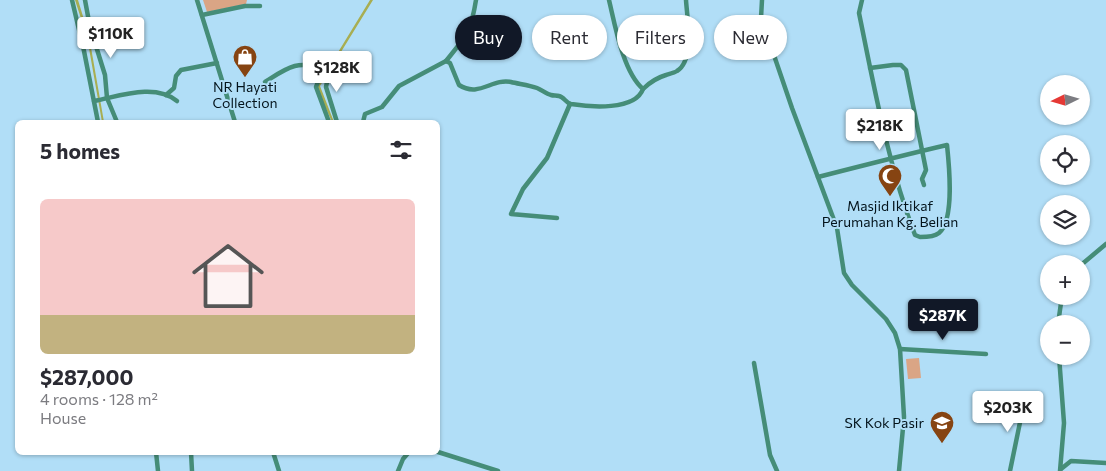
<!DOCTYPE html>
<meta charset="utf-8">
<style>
:root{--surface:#fff;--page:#f2f2f3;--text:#2b2b33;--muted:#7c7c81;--accent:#111827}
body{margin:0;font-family:Commissioner,sans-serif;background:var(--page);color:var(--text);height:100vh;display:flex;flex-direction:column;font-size:19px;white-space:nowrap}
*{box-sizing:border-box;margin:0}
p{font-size:16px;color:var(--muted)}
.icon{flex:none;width:28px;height:28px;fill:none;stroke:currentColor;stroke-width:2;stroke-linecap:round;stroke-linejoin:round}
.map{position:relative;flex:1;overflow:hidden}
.drawer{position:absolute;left:15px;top:120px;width:425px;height:335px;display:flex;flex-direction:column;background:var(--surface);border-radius:8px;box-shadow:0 1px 4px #0004}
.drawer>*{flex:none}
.hud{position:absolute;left:455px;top:15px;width:475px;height:45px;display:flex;gap:10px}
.needle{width:32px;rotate:265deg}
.fabs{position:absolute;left:1040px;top:75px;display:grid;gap:10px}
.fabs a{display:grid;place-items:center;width:50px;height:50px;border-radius:50%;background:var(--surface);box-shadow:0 1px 4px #0004;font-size:25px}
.price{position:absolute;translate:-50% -42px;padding:0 11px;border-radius:5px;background:#fff;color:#222;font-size:16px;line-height:32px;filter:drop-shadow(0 1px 2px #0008)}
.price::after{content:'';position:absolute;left:50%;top:30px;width:15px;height:11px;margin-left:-8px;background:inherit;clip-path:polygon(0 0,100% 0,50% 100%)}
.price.selected{background:var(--accent);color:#fff}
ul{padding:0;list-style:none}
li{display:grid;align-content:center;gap:10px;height:265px;padding:0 25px}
li span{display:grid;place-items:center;height:155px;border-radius:8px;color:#555}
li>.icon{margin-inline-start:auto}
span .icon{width:90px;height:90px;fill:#fffc;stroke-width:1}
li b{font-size:21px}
h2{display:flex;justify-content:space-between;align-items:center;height:60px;padding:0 25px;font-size:21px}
.tag{padding:0 18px;border-radius:22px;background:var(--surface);box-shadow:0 1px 4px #0004;font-size:18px;line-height:45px}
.tag.selected{background:var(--accent);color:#fff}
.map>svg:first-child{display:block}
.green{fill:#daa585}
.water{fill:#a8ae52}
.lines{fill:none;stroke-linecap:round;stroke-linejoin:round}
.minor{stroke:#458d78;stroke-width:4.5}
.labels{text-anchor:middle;stroke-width:4;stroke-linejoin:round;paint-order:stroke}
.poi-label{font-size:14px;fill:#03131b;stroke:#b1def7}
</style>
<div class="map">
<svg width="1106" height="471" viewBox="0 0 1106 471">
<rect width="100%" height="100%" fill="#b1def7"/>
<!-- green -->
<g class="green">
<polygon points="203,0 247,0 246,4 207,12"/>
<polygon points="919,358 921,378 908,379 906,359"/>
</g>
<!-- water -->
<g class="water">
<polygon points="75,0 78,0 89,36 104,122 102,122 87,37"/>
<polygon points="370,0 373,0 320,86 334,122 332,122 318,91 318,85"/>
</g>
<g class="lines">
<!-- minor -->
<g class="minor">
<polyline points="72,0 84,51 98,122"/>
<polyline points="85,0 90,27 105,75 107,98 117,122"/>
<polyline points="197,0 235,122"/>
<polyline points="762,0 761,18 765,29 792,108 837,228 844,273 852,285 886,319 895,333 900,349 904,417 899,471"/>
<polyline points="202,15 245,6 260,6"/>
<path d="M446,61C466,36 471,32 476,0"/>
<polyline points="870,68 893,65 901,65 906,70 926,170 922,179 924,185"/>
<path d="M265,82C284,70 300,57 322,71L316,87L329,122"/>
<path d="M643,89C650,82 656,78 666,75C669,74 674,73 677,71C695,60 687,18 686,0"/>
<polyline points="166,95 174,88 176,76 181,70 217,63"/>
<path d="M94,101C120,96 155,83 177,101"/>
<polyline points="337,122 326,87 327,82 338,65 349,63"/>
<path d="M363,122L365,114L382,107L399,86L446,61L450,63L459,85C479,98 492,78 511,82C519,84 529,85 537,88C542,90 546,94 551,95C554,96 556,95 559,96C564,97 566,103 571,104C590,107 635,111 643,89C623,72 615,25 609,0"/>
<path d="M818,177C861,166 904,155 947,145C949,164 955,220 939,233C934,237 925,237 920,237L915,235C888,165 874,86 859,13L862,0"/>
<polyline points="557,218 511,214 523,189 547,158 570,104"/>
<polyline points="1081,265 1106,244"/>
<polyline points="1058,324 1062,296"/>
<polyline points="900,349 986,354"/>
<polyline points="1059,356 1064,423 1060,471"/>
<polyline points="754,363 770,455 777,471"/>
<polyline points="156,452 158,471"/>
<polyline points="191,452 192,471"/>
<polyline points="273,452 279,471"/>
<polyline points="438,452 498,471"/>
<polyline points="1061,469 1071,461 1106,463"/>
<polyline points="398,471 403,459 409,452"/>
<polyline points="1010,471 1025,398"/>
</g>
</g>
<!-- icons -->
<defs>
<symbol id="shop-pin" viewBox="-11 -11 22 30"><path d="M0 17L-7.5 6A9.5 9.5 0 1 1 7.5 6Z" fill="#864412" stroke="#b1def7"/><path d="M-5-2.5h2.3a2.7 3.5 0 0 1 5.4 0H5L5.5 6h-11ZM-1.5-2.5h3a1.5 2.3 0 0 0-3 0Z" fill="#fff"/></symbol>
<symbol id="mosque-pin" viewBox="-11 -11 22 30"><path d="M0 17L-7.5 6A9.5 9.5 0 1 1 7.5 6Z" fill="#864412" stroke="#b1def7"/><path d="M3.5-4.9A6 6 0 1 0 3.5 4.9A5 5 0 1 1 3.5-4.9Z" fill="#fff"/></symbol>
<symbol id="school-pin" viewBox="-11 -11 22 30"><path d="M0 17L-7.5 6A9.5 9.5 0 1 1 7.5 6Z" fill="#864412" stroke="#b1def7"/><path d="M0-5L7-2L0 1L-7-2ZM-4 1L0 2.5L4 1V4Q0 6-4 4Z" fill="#fff"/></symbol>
</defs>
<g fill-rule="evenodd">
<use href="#shop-pin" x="231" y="43" width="28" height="38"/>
<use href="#mosque-pin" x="876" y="162" width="28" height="38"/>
<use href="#school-pin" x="928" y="409" width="28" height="38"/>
</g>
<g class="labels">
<!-- poi labels -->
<g class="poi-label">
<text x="245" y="92">NR Hayati<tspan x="245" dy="16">Collection</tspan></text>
<text x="890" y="211">Masjid Iktikaf<tspan x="890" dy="16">Perumahan Kg. Belian</tspan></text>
<text x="924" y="428" text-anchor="end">SK Kok Pasir</text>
</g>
</g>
</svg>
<div class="fabs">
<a><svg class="needle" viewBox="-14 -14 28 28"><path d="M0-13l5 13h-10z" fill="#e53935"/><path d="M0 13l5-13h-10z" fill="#7c7c81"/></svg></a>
<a><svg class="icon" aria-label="locate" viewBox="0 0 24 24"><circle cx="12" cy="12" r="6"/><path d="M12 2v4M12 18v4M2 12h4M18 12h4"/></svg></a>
<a><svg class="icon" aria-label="layers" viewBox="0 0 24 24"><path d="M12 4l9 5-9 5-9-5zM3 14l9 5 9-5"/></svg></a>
<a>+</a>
<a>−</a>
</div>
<b class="price" style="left:111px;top:59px">$110K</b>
<b class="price" style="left:337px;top:93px">$128K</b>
<b class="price" style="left:880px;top:151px">$218K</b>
<b class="price selected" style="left:943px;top:341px">$287K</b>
<b class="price" style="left:1008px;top:433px">$203K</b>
<div class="hud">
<a class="tag selected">Buy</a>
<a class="tag">Rent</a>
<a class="tag">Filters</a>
<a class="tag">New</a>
</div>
<section class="drawer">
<h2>5 homes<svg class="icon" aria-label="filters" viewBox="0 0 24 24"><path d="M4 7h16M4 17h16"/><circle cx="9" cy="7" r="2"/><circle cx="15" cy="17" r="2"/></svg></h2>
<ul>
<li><span style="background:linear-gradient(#f6c9c9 75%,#c2b280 0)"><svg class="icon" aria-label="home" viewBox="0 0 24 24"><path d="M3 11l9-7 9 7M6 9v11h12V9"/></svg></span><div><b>$287,000</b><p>4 rooms · 128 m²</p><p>House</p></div></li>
</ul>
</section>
</div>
